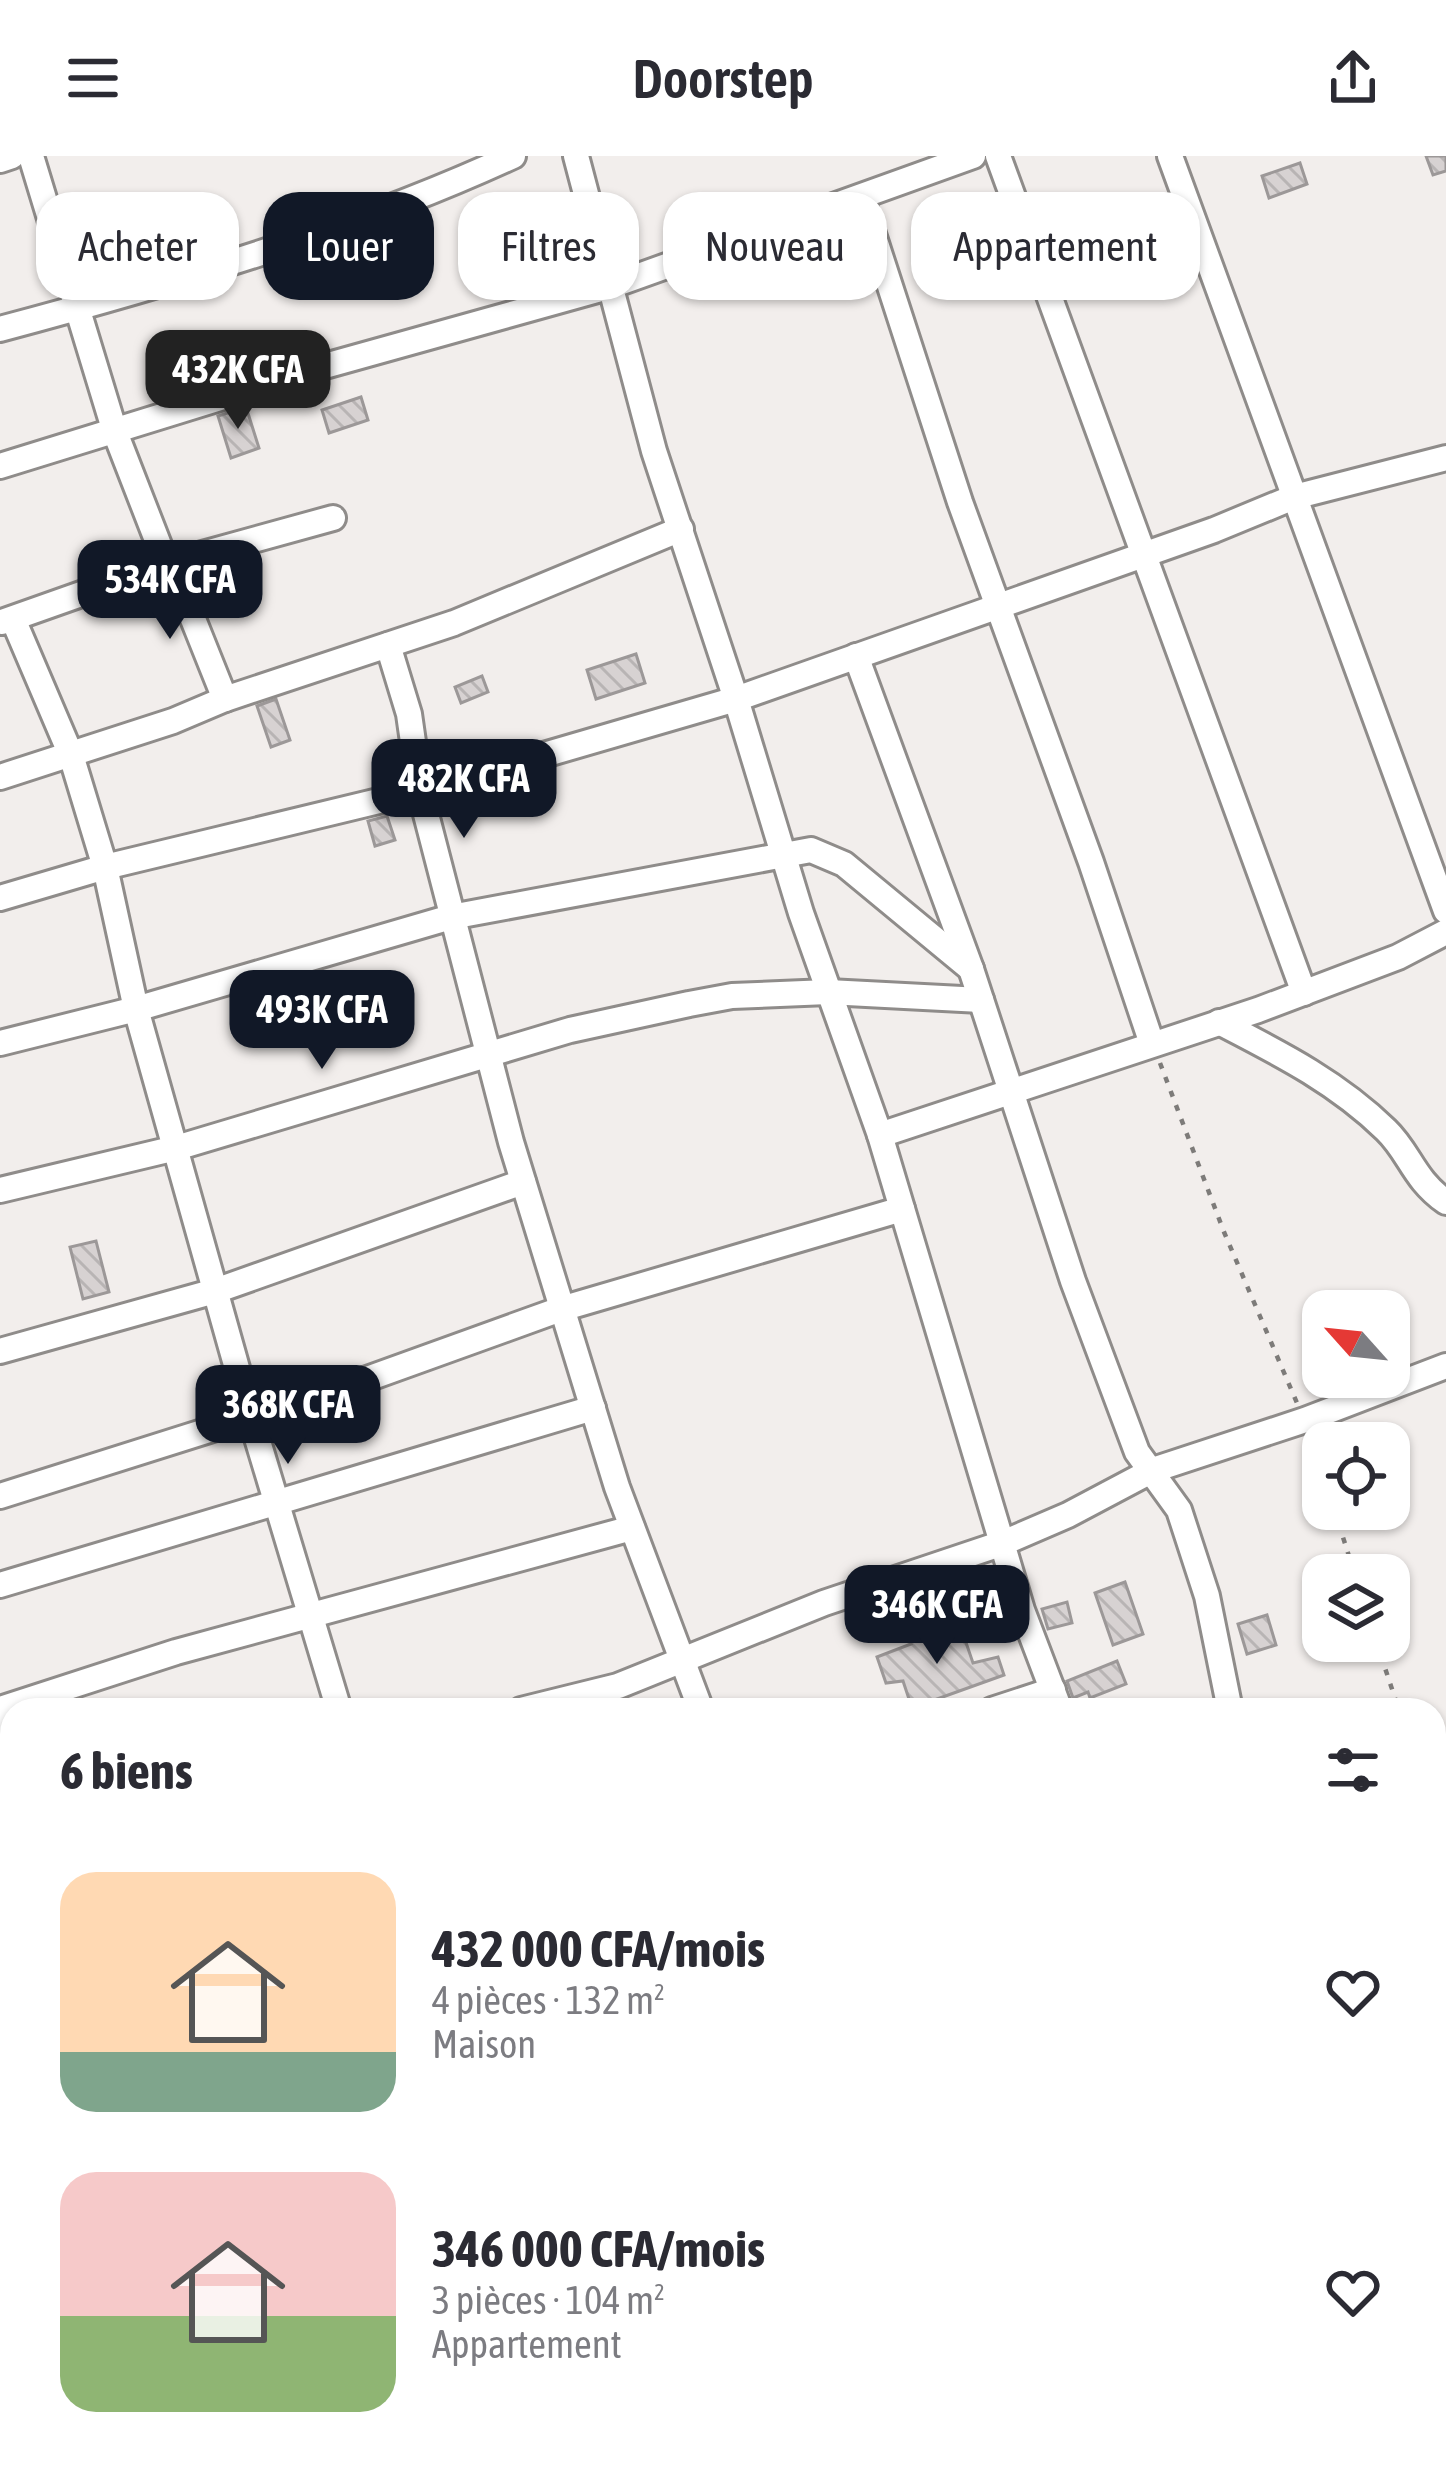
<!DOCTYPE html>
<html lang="fr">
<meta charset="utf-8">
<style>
:root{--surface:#fff;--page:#f2f2f3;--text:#2b2b33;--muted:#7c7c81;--accent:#111827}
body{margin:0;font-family:"Asap Condensed",sans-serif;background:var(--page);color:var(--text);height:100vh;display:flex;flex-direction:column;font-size:45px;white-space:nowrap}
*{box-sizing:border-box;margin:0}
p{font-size:39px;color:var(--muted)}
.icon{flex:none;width:66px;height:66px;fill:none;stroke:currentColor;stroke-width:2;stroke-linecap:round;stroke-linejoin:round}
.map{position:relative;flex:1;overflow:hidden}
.drawer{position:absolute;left:0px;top:1542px;width:1446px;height:771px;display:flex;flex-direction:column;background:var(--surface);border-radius:36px 36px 0 0;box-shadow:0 3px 9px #0004}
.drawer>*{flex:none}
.guide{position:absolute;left:36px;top:36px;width:1374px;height:108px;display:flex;gap:24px}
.needle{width:78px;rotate:297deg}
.controls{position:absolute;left:1302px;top:1134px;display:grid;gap:24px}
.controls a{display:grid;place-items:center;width:108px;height:108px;border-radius:24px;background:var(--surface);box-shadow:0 3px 9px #0004;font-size:60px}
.price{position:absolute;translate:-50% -102px;padding:0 27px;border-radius:24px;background:var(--accent);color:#fff;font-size:39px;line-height:78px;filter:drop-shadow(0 3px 6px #0008)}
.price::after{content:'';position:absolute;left:50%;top:72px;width:36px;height:27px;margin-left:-18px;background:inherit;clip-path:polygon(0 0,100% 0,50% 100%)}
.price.current{background:#222;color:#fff}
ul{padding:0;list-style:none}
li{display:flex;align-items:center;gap:36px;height:300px;padding:0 60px}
li span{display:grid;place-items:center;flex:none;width:336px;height:240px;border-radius:36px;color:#555}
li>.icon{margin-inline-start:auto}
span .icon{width:144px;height:144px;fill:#fffc;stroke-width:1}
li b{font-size:51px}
h2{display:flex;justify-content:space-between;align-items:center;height:144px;padding:0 60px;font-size:51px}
.pill{padding:0 42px;border-radius:36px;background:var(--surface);box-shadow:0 3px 9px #0004;font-size:42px;line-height:108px}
.pill.current{background:var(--accent);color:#fff}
header{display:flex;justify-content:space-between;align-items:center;height:156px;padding:0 60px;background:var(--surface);font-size:54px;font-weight:600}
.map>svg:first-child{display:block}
.building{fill:url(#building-back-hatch);stroke:#9c9898;stroke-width:3}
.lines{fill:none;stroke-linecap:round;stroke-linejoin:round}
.minor-casing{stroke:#8f8c8a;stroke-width:30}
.path{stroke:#7d7b79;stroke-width:4.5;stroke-dasharray:6 9;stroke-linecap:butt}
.minor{stroke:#fff;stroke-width:24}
</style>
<header><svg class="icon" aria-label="menu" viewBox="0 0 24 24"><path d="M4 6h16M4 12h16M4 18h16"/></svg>Doorstep<svg class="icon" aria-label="share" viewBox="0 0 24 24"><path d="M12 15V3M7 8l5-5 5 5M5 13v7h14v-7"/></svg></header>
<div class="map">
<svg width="1446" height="2312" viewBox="0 0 1446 2312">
<defs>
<pattern id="building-back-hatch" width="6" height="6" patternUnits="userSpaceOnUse" patternTransform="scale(3)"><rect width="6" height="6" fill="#d7d2d2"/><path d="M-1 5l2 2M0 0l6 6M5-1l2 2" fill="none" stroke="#b8b4b4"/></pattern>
</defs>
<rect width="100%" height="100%" fill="#f2eeec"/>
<!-- building -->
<g class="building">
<polygon points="1426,0 1446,0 1446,15 1433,19"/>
<polygon points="1300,7 1307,28 1269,42 1262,20"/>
<polygon points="361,241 368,264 329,277 322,254"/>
<polygon points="246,251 259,292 231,302 218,260"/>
<polygon points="636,498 645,527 596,543 587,514"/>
<polygon points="482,520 488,536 461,547 455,531"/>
<polygon points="276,543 290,584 271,591 257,550"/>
<polygon points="387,660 395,684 375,690 368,665"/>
<polygon points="96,1085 109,1136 83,1143 70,1091"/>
<polygon points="1125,1426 1143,1478 1113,1489 1095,1437"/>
<polygon points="1067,1446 1072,1467 1048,1473 1042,1453"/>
<polygon points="1267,1459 1276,1489 1247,1498 1238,1468"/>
<polygon points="960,1469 973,1507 998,1501 1004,1519 912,1552 903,1525 886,1527 877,1501 911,1488 909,1485"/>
<polygon points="1117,1505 1126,1528 1090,1542 1088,1536 1073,1542 1067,1525"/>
</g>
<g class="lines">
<defs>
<g id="minor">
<polyline points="31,0 115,276 178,438 191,458 225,543"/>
<polyline points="576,0 654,295 736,543 801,757 880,979 1022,1454 1060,1554"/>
<polyline points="998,0 1304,837"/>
<polyline points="1170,0 1446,755"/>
<polyline points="0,4 12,0"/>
<polyline points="861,41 960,346 1091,706 1152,888"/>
<path d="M0,173C169,128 355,73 513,0"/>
<polyline points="0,310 314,213 608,131 973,0"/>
<polyline points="13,463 71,599 105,711 136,853 251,1262 339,1554"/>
<polyline points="2,466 166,408 333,362"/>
<polyline points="388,489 409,558 420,635 511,986 617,1331 701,1554"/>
<polyline points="856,500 971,813 1073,1125 1137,1296 1179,1354 1207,1440 1230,1554"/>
<polyline points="0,621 173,565 225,543 454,467 681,373"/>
<polyline points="0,742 105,711 420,635 736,543 1214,374 1294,341 1446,302"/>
<path d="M1219,866C1279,897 1337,926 1386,974C1410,997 1413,1023 1446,1046"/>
<polyline points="0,887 136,853 451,761 811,694 844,708 971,813"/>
<polyline points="880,979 1258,854 1398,801 1446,776"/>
<polyline points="0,1034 176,992 570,874 689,848 732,840 828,836 981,844"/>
<polyline points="0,1195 215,1135 523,1026"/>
<polyline points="0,1340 342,1232 561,1153 902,1053"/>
<polyline points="0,1429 593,1252"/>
<polyline points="0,1553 176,1496 632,1372"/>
<polyline points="521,1554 618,1530 824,1447 1003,1387 1068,1359 1153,1314 1305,1264 1446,1210"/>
<polyline points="992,1554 1053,1534"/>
<polyline points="0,1562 12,1606"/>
<polyline points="1434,1663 1446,1659"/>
<polyline points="0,1710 12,1706"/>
<polyline points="0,1847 12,1843"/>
<polyline points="1434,1996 1446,2022"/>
<polyline points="1446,2116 1437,2092 1446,2051"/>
<polyline points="0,2132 12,2128"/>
<polyline points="1434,2142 1446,2173"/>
<polyline points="0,2288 12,2284"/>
<polyline points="346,2301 350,2312"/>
<polyline points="903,2301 908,2312"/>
<polyline points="1328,2301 1331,2312"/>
<polyline points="317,2312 320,2301"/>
<polyline points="954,2312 989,2301"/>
</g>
</defs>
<!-- minor casing -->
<use href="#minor" class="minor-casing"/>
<!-- path -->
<g class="path">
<polyline points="1160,907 1224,1076 1297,1247"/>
<polyline points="1312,1285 1323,1320"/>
<polyline points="1334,1353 1355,1419"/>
<polyline points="1376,1485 1399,1554"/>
<polyline points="1440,1684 1446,1701"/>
</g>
<!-- minor -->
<use href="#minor" class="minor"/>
</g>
</svg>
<div class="controls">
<a><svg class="needle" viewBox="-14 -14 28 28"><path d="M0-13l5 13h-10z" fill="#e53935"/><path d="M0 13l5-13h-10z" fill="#7c7c81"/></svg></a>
<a><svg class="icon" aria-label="locate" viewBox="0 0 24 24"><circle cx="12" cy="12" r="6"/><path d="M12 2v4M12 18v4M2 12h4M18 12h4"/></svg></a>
<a><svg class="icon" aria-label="layers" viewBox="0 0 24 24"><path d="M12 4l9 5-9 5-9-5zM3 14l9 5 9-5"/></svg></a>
</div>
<b class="price current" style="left:238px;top:276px">432K CFA</b>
<b class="price" style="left:170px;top:486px">534K CFA</b>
<b class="price" style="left:464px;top:685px">482K CFA</b>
<b class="price" style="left:322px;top:916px">493K CFA</b>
<b class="price" style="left:288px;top:1311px">368K CFA</b>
<b class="price" style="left:937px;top:1511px">346K CFA</b>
<div class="guide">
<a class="pill">Acheter</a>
<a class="pill current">Louer</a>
<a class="pill">Filtres</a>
<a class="pill">Nouveau</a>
<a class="pill">Appartement</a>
</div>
<section class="drawer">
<h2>6 biens<svg class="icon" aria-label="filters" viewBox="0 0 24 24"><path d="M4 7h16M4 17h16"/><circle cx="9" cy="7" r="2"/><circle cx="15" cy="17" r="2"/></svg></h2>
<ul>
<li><span style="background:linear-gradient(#ffd9b3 75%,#7fa58c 0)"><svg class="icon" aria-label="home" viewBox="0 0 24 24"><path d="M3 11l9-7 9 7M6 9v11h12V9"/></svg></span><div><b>432 000 CFA/mois</b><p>4 pièces · 132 m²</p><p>Maison</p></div><svg class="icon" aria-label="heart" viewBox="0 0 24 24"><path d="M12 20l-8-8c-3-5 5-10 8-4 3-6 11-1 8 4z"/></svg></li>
<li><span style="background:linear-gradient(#f6c9c9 60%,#8fb573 0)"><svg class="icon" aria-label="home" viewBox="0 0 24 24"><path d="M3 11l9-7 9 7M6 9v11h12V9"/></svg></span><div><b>346 000 CFA/mois</b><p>3 pièces · 104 m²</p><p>Appartement</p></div><svg class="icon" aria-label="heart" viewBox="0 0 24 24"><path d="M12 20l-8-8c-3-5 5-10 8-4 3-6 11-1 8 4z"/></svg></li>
</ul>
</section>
</div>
